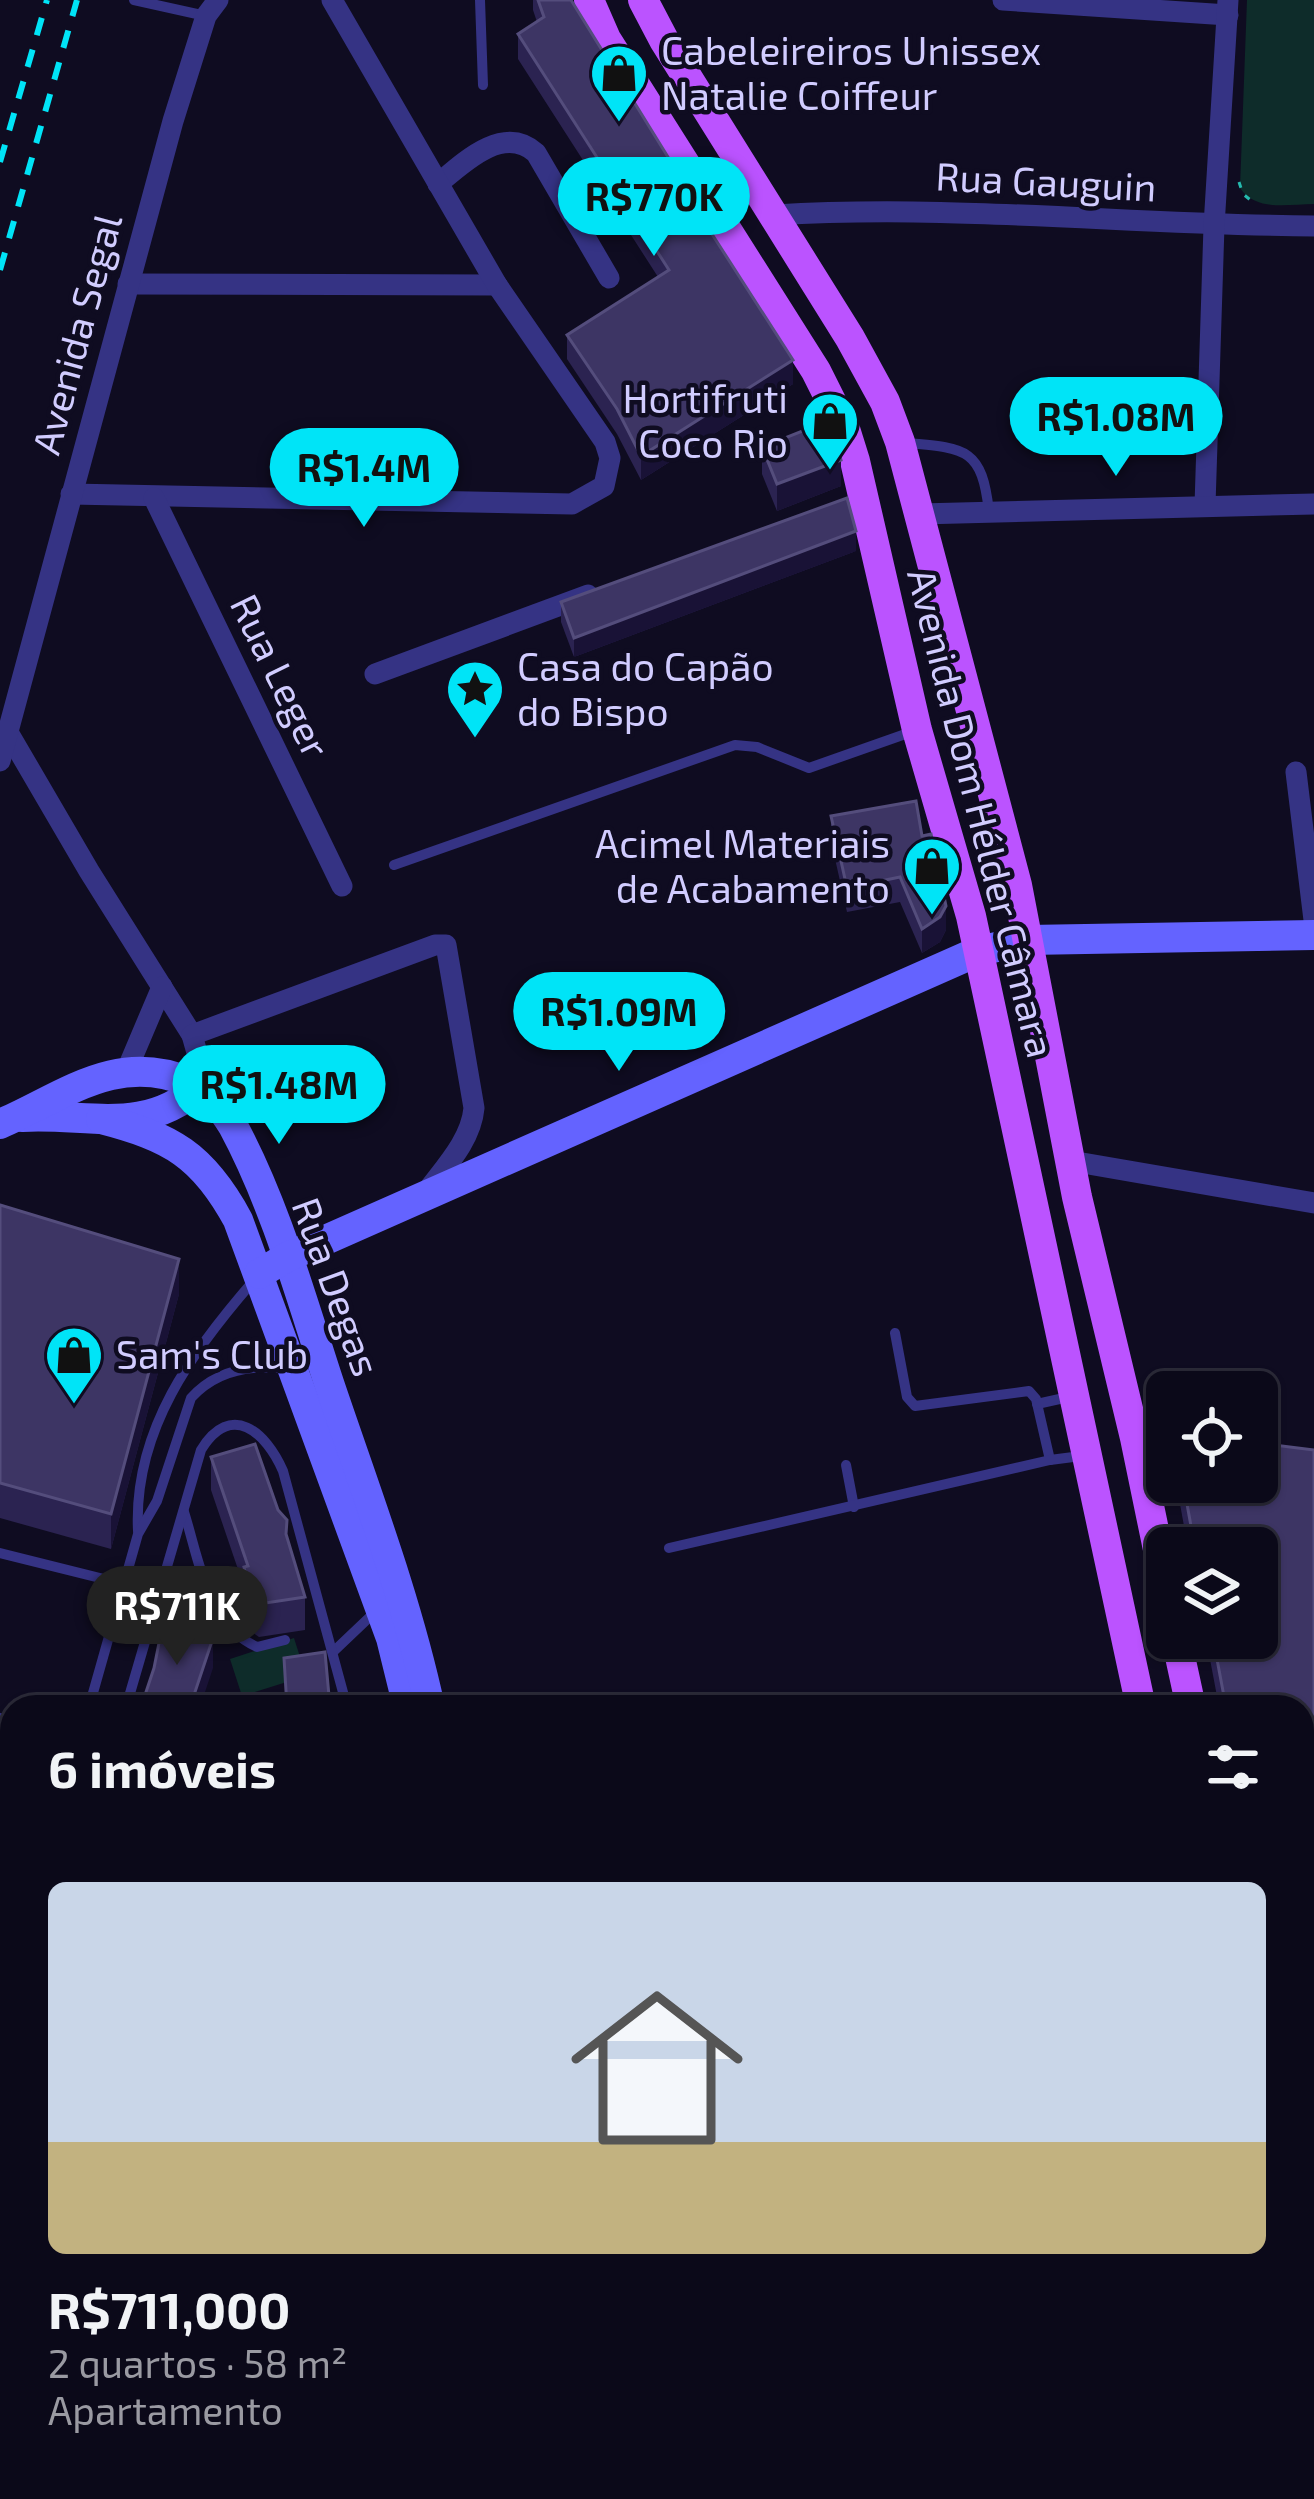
<!DOCTYPE html>
<html lang="pt">
<meta charset="utf-8">
<style>
:root{--surface:#0b0919;--page:#141222;--text:#f1f3f6;--muted:#9a9aa2;--line:#2b2a38;--accent:#00e4f7}
body{margin:0;font-family:"Exo 2",sans-serif;background:var(--page);color:var(--text);height:100vh;display:flex;flex-direction:column;font-size:45px;white-space:nowrap}
*{box-sizing:border-box;margin:0}
p{font-size:39px;color:var(--muted)}
.icon{flex:none;width:66px;height:66px;fill:none;stroke:currentColor;stroke-width:2;stroke-linecap:round;stroke-linejoin:round}
.map{position:relative;flex:1;overflow:hidden}
.drawer{position:absolute;left:0px;top:1695px;width:1314px;height:804px;display:flex;flex-direction:column;background:var(--surface);border-radius:36px 36px 0 0;box-shadow:0 3px 9px #0004,0 0 0 3px var(--line)}
.drawer>*{flex:none}
.tools{position:absolute;left:1146px;top:1371px;display:grid;gap:24px}
.tools a{display:grid;place-items:center;width:132px;height:132px;border-radius:18px;background:var(--surface);box-shadow:0 3px 9px #0004,0 0 0 3px var(--line);font-size:60px}
.price{position:absolute;translate:-50% -102px;padding:0 27px;border-radius:42px;background:var(--accent);color:#111;font-size:39px;line-height:78px;filter:drop-shadow(0 3px 6px #0008)}
.price::after{content:'';position:absolute;left:50%;top:72px;width:36px;height:27px;margin-left:-18px;background:inherit;clip-path:polygon(0 0,100% 0,50% 100%)}
.price.selected{background:#222;color:#fff}
ul{padding:0;list-style:none}
li{display:grid;align-content:center;gap:24px;height:636px;padding:0 48px}
li span{display:grid;place-items:center;height:372px;border-radius:18px;color:#555}
li>.icon{margin-inline-start:auto}
span .icon{width:216px;height:216px;fill:#fffc;stroke-width:1}
li b{font-size:51px}
h2{display:flex;justify-content:space-between;align-items:center;height:144px;padding:0 48px;font-size:51px}
.map>svg:first-child{display:block}
.green{fill:#0e2c2a}
.lines{fill:none;stroke-linecap:round;stroke-linejoin:round}
.path{stroke:#25baae;stroke-width:3;stroke-dasharray:6 9;stroke-linecap:butt}
.lane{stroke:#353384;stroke-width:10}
.street{stroke:#353384;stroke-width:21}
.secondary{stroke:#6463ff;stroke-width:30}
.primary{stroke:#bb53ff;stroke-width:30}
.rail{stroke:#00e4f7;stroke-width:6;stroke-dasharray:18 15;stroke-linecap:butt}
.wall{fill:#2b2351}
.shaded-wall{fill:#191236}
.building{fill:#3d3564;stroke:#544d7c;stroke-width:3}
.labels{text-anchor:middle;stroke-width:9;stroke-linejoin:round;paint-order:stroke}
.poi-label{font-size:39px;fill:#d1ccff;stroke:#0f0c21;text-anchor:start}
.street-label{font-size:39px;fill:#d1ccff;stroke:#0f0c21}
</style>
<div class="map">
<svg width="1314" height="2499" viewBox="0 0 1314 2499">
<rect width="100%" height="100%" fill="#0f0c21"/>
<!-- green -->
<g class="green">
<path d="M1247,0H1314V204C1288,204 1256,212 1240,188Z"/>
<polygon points="294,1638 306,1676 242,1696 230,1659"/>
</g>
<g class="lines">
<!-- path -->
<polyline class="path" points="1239,182 1243,194 1253,202"/>
<!-- lane -->
<g class="lane">
<polyline points="134,0 206,16"/>
<polyline points="480,0 483,85"/>
<path d="M906,443C966,448 982,448 989,512"/>
<polyline points="394,865 735,745 757,747 809,768 914,731"/>
<polyline points="895,1333 907,1397 915,1406 1029,1391 1036,1399 1050,1460"/>
<polyline points="1037,1404 1073,1396"/>
<polyline points="846,1465 854,1507"/>
<path d="M184,1512C199,1559 207,1625 257,1647L285,1640"/>
<path d="M138,1531C133,1430 193,1350 256,1278"/>
<polyline points="669,1548 1050,1460 1081,1456"/>
<polyline points="0,1553 124,1584"/>
<polyline points="334,1651 375,1612"/>
<path d="M89,1707L138,1534L157,1501L191,1398C217,1369 252,1364 289,1369"/>
<path d="M126,1707L201,1450C231,1401 266,1432 283,1471L347,1707"/>
<polyline points="0,1718 12,1721"/>
<polyline points="0,1890 12,1894"/>
<polyline points="0,1918 12,1922"/>
<polyline points="12,1988 5,2021 12,2023"/>
<polyline points="0,2215 12,2219"/>
<polyline points="1302,2233 1314,2235"/>
<polyline points="1302,2281 1314,2282"/>
<polyline points="0,2317 12,2297"/>
</g>
<!-- street -->
<g class="street">
<polyline points="1003,0 1228,15"/>
<path d="M438,184C465,161 504,124 536,153L609,278"/>
<path d="M775,215C954,204 1134,225 1314,226"/>
<polyline points="128,284 497,285"/>
<polyline points="71,494 572,504 604,486 610,458 605,442 497,285 332,0"/>
<polyline points="154,498 342,886"/>
<polyline points="1205,505 1214,226 1228,0"/>
<polyline points="920,514 1314,504"/>
<polyline points="375,674 588,595"/>
<polyline points="9,734 89,871 192,1035 203,1074 200,1087"/>
<polyline points="0,761 173,121 206,16 218,0"/>
<polyline points="1296,772 1314,920"/>
<path d="M192,1035L435,945H446L474,1108C471,1142 442,1170 423,1197"/>
<polyline points="126,1072 162,987"/>
<polyline points="1071,1161 1314,1203"/>
<polyline points="1135,1438 1167,1444"/>
<polyline points="1302,2336 1314,2338"/>
</g>
<!-- secondary -->
<g class="secondary">
<path d="M22,1117C90,1113 143,1136 200,1087"/>
<path d="M101,1119C171,1137 203,1155 238,1220L391,1638L408,1707"/>
<path d="M0,1124C63,1097 116,1051 189,1082C209,1090 222,1108 233,1126C276,1206 301,1298 329,1383C365,1490 406,1596 430,1707"/>
<polyline points="259,1274 287,1257 979,951 1028,940 1314,935"/>
<polyline points="251,2499 258,2487"/>
</g>
<!-- primary -->
<g class="primary">
<polyline points="589,0 606,39 816,371 845,429 855,461 917,730 971,916 1141,1707"/>
<polyline points="643,0 664,40 850,338 885,402 900,442 1017,885 1077,1197 1135,1438 1167,1593"/>
<polyline points="1176,1638 1191,1707"/>
<polyline points="1067,2499 1070,2487"/>
<polyline points="1114,2499 1118,2487"/>
</g>
<!-- rail -->
<g class="rail">
<polyline points="0,162 47,0"/>
<polyline points="0,270 77,0"/>
</g>
</g>
<!-- wall -->
<g class="wall">
<polygon points="533,0 571,0 713,236 793,384 641,480 617,434 567,359 567,335 658,277 518,59 518,34 537,22 533,10"/>
<polygon points="762,447 841,486 777,511 762,474"/>
<polygon points="856,551 574,657 561,622 561,602"/>
<polygon points="831,816 922,836 946,930 940,942 922,953 900,902 847,912 831,841"/>
<polygon points="0,1205 179,1294 111,1549 0,1518"/>
<polygon points="1314,1450 1314,1870 1302,1868 1302,1707 1219,1707 1206,1638 1257,1638 1257,1548 1188,1548 1176,1482 1257,1482"/>
<polygon points="211,1457 287,1538 305,1597 305,1630 259,1637 252,1632 244,1600 244,1587 211,1490"/>
<polygon points="1302,1885 1314,1887 1314,1984 1302,1982"/>
<polygon points="12,2317 12,2487 208,2487 201,2499 1,2499 0,2337"/>
<polygon points="1302,2445 1314,2447 1314,2499 1264,2499 1264,2487 1302,2487"/>
<polygon points="400,2487 1027,2487 1023,2499 416,2499"/>
</g>
<!-- shaded-wall -->
<g class="shaded-wall">
<polygon points="793,360 793,384 641,480 641,456"/>
<polygon points="841,460 841,486 777,511 777,484"/>
<polygon points="856,531 856,551 574,657 574,638"/>
<polygon points="946,906 946,930 940,942 922,953 922,929"/>
<polygon points="179,1259 179,1294 111,1549 111,1514"/>
<polygon points="213,1638 213,1668 200,1707 190,1707"/>
<polygon points="187,2487 208,2487 201,2499 180,2499"/>
<polygon points="1017,2487 1027,2487 1023,2499 1014,2499"/>
</g>
<!-- building -->
<g class="building">
<polygon points="538,0 571,0 713,230 710,231 793,360 641,456 617,409 567,335 669,270 518,34 544,17"/>
<polygon points="830,420 841,460 777,484 762,447"/>
<polygon points="847,498 856,531 574,638 561,602"/>
<polygon points="916,801 922,836 931,834 946,906 940,917 922,929 900,877 847,888 831,816"/>
<polygon points="0,1205 179,1259 111,1514 0,1483"/>
<polygon points="1257,1443 1314,1450 1314,1834 1302,1832 1302,1707 1226,1707 1213,1638 1257,1638 1257,1548 1195,1548 1183,1482 1257,1482"/>
<polygon points="255,1444 278,1510 287,1520 286,1534 305,1597 259,1604 252,1600 244,1567 248,1566 211,1457"/>
<polygon points="163,1623 213,1638 190,1707 141,1707 154,1668"/>
<polygon points="325,1652 330,1707 287,1707 284,1658"/>
<polygon points="1302,1885 1314,1887 1314,1933 1302,1932"/>
<polygon points="1302,2014 1306,2015 1304,2035 1302,2035"/>
<polygon points="12,2317 12,2445 0,2437 0,2337"/>
<polygon points="1302,2445 1314,2447 1314,2483 1302,2481"/>
<polygon points="12,2457 12,2478 1,2472"/>
<polygon points="31,2487 187,2487 180,2499 55,2499"/>
<polygon points="432,2487 1017,2487 1014,2499 425,2499"/>
</g>
<!-- icons -->
<defs>
<symbol id="shop-pin" viewBox="-11 -11 22 30"><path d="M0 17L-7.5 6A9.5 9.5 0 1 1 7.5 6Z" fill="#00e4f7" stroke="#0f0c21"/><path d="M-5-2.5h2.3a2.7 3.5 0 0 1 5.4 0H5L5.5 6h-11ZM-1.5-2.5h3a1.5 2.3 0 0 0-3 0Z" fill="#111"/></symbol>
<symbol id="sight-pin" viewBox="-11 -11 22 30"><path d="M0 17L-7.5 6A9.5 9.5 0 1 1 7.5 6Z" fill="#00e4f7" stroke="#0f0c21"/><path d="M0-6L1.8-2.2L6-1.7L2.9 1.2L3.7 5.4L0 3.3L-3.7 5.4L-2.9 1.2L-6-1.7L-1.8-2.2Z" fill="#111"/></symbol>
</defs>
<g fill-rule="evenodd">
<use href="#shop-pin" x="586" y="40" width="66" height="90"/>
<use href="#shop-pin" x="797" y="388" width="66" height="90"/>
<use href="#sight-pin" x="442" y="656" width="66" height="90"/>
<use href="#shop-pin" x="899" y="833" width="66" height="90"/>
<use href="#shop-pin" x="41" y="1322" width="66" height="90"/>
</g>
<g class="labels">
<!-- poi labels -->
<g class="poi-label">
<text x="661" y="65">Cabeleireiros Unissex<tspan x="661" dy="45">Natalie Coiffeur</tspan></text>
<text x="788" y="413" text-anchor="end">Hortifruti<tspan x="788" dy="45">Coco Rio</tspan></text>
<text x="517" y="681">Casa do Capão<tspan x="517" dy="45">do Bispo</tspan></text>
<text x="890" y="858" text-anchor="end">Acimel Materiais<tspan x="890" dy="45">de Acabamento</tspan></text>
<text x="116" y="1369">Sam's Club</text>
</g>
<!-- street labels -->
<g class="street-label">
<text transform="translate(1046 182) rotate(3)" y="14">Rua Gauguin</text>
<text transform="translate(77 334) rotate(-75)" y="14">Avenida Segal</text>
<text transform="translate(280 676) rotate(64)" y="14">Rua Leger</text>
<text transform="translate(981 813) rotate(76)" y="14">Avenida Dom Hélder Câmara</text>
<text transform="translate(336 1287) rotate(70)" y="14">Rua Degas</text>
</g>
</g>
</svg>
<div class="tools">
<a><svg class="icon" aria-label="locate" viewBox="0 0 24 24"><circle cx="12" cy="12" r="6"/><path d="M12 2v4M12 18v4M2 12h4M18 12h4"/></svg></a>
<a><svg class="icon" aria-label="layers" viewBox="0 0 24 24"><path d="M12 4l9 5-9 5-9-5zM3 14l9 5 9-5"/></svg></a>
</div>
<b class="price" style="left:654px;top:259px">R$770K</b>
<b class="price" style="left:1116px;top:479px">R$1.08M</b>
<b class="price" style="left:364px;top:530px">R$1.4M</b>
<b class="price" style="left:619px;top:1074px">R$1.09M</b>
<b class="price" style="left:279px;top:1147px">R$1.48M</b>
<b class="price selected" style="left:177px;top:1668px">R$711K</b>
<section class="drawer">
<h2>6 imóveis<svg class="icon" aria-label="filters" viewBox="0 0 24 24"><path d="M4 7h16M4 17h16"/><circle cx="9" cy="7" r="2"/><circle cx="15" cy="17" r="2"/></svg></h2>
<ul>
<li><span style="background:linear-gradient(#c9d6e8 70%,#c2b280 0)"><svg class="icon" aria-label="home" viewBox="0 0 24 24"><path d="M3 11l9-7 9 7M6 9v11h12V9"/></svg></span><div><b>R$711,000</b><p>2 quartos · 58 m²</p><p>Apartamento</p></div></li>
</ul>
</section>
</div>
